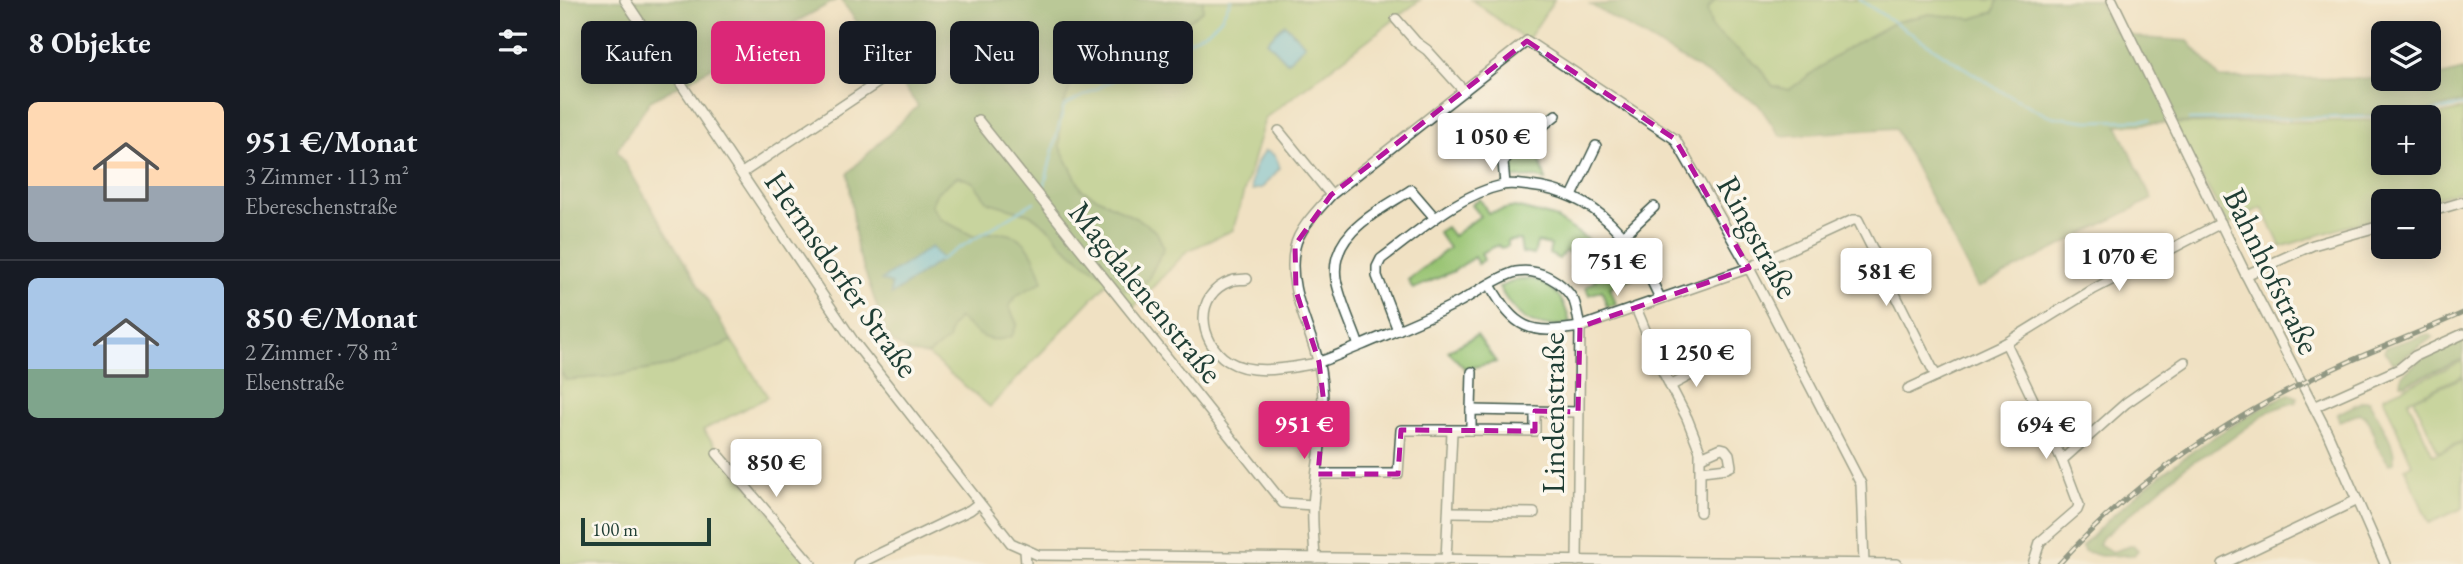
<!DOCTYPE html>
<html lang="de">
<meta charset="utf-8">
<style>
:root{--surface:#171b24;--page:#242831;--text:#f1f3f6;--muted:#9ea1a6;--line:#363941;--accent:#db2777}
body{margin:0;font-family:"EB Garamond",serif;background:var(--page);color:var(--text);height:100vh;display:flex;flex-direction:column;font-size:26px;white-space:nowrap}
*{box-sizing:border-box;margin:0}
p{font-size:23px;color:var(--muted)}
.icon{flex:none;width:38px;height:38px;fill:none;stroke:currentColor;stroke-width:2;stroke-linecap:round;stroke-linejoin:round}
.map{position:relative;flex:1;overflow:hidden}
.sheet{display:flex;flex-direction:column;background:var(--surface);width:560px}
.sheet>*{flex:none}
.top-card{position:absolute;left:21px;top:21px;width:665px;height:63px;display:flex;gap:14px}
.controls{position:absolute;left:1811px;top:21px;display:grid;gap:14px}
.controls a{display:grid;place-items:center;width:70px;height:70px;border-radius:10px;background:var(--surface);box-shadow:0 4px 18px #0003;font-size:35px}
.scale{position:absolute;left:21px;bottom:18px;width:130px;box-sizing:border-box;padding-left:7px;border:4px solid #1f3d34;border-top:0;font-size:19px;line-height:24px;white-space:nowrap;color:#1f3d34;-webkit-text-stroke:5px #fbf7ec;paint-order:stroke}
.price{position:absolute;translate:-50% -60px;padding:0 16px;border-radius:7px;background:#fff;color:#222;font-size:23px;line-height:46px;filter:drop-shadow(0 2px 4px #0008)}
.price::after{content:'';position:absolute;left:50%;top:42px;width:21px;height:16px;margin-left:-10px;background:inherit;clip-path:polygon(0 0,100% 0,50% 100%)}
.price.selected{background:var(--accent);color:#fff}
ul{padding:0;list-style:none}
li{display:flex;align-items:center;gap:21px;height:175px;padding:0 28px}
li+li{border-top:2px solid var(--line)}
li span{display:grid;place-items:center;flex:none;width:196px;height:140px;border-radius:10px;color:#555}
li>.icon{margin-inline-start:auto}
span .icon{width:84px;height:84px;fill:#fffc;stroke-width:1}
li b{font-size:30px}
h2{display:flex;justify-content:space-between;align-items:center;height:84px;padding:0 28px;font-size:30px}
.pill{padding:0 24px;border-radius:10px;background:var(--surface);box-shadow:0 4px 18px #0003;font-size:24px;line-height:63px}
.pill.selected{background:var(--accent);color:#fff}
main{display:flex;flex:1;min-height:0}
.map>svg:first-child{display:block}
.green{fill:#97c371;stroke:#5b8052;stroke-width:2}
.forest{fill:#79a963;stroke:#4c734c;stroke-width:2}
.water{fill:#61c0df;stroke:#407e8a;stroke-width:2}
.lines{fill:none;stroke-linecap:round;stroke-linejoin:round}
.stream{stroke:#61c0df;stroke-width:2.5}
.minor-casing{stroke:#3e5649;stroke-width:12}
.minor{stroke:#fff;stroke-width:9}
.rail-casing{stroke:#1f3d34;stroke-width:5}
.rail{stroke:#fbf7ec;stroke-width:2.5;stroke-dasharray:8;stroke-linecap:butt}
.marked{fill:none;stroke:#b5179e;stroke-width:5;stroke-dasharray:14 9;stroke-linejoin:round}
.labels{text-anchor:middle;stroke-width:7;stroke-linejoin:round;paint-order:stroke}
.street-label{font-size:32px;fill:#1f3d34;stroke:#fbf7ec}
</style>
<main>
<section class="sheet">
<h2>8 Objekte<svg class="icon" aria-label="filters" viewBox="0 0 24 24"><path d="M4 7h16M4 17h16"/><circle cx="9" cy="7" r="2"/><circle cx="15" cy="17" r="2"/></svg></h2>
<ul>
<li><span style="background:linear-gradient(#ffd9b3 60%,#9aa5b1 0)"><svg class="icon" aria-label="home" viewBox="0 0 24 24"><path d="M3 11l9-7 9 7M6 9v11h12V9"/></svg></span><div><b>951 €/Monat</b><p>3 Zimmer · 113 m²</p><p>Ebereschenstraße</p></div></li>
<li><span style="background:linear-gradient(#a9c7e8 65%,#7fa58c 0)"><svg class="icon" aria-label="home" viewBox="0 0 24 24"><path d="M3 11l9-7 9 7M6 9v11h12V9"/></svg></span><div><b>850 €/Monat</b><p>2 Zimmer · 78 m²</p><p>Elsenstraße</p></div></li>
</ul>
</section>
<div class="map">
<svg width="1903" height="564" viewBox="0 0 1903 564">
<rect width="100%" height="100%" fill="#fbf7ec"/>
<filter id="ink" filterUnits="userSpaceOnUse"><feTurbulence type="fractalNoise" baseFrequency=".0143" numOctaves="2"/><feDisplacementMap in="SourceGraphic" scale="14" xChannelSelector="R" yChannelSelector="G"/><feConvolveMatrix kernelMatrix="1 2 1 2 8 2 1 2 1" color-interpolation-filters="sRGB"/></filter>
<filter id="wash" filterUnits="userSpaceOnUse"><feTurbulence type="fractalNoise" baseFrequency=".00686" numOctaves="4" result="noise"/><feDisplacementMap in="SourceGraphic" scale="28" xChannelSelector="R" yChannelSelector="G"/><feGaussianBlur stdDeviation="1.57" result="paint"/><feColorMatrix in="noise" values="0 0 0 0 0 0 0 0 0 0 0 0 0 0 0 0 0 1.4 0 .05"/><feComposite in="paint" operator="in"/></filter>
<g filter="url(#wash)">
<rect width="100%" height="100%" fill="#f0e1c3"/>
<!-- green -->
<g class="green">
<polygon points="643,0 860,0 705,118 673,230 627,251 570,311 547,283 430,407 368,355 388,340 391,327 399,318 457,324 449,307 456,296 428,232 413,236 380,219 371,205 377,192 398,176 413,182 428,202 469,214 492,231 502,244 587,281 604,248 597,233 585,223 522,190 500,147 499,119 512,81 539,58 568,44 609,34 643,10"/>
<polygon points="912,0 994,0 967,41"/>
<polygon points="1155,0 1438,0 1434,12 1411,19 1370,14 1335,22 1284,50 1229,90 1213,86 1198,66 1152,29 1147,10"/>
<polygon points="1903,109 1903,190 1867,201 1824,201 1823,215 1721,247 1702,207 1668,225 1613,124 1823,120 1824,163 1869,163 1868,117"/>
<polygon points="974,144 986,180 975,177 951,178 947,165"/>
<polygon points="920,199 928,213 955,207 994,217 1030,241 1052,269 1073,252 1087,272 1050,287 1056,304 1047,307 1042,290 1029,295 1026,287 1036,280 1027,267 1016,275 1011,267 1016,258 1005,251 999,259 989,254 991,245 977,242 974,255 962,253 960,240 948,241 948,246 941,248 938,245 921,253 924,260 918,264 914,257 894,271 853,289 848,280 889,248 878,232 886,227 893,236 920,216 912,204"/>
<path d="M973,279C997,288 1004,299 1010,323C973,332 956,318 939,287L957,280Z"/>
<polygon points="917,335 936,362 905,369 888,351"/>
<polygon points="172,341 208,397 143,430 251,564 0,564 0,370 6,380 53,376 108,366"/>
<polygon points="1903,361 1903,375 1848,401 1873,455 1903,443 1903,508 1869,523 1845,468 1852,464 1823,397"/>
<polygon points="1903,377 1903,441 1878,452 1854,399"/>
</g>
<!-- forest -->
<g class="forest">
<polygon points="0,0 276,0 90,101 57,150 172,341 108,366 53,376 6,380 0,370"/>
<path d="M281,0H643V10L609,34L568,44L539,58L512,81L499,119L500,147L522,190L585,223L597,233L604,248L587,281L566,290L521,260L502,244L492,231L470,214L428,202L413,182L398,176L377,192L371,205L380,219L413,236C458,225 470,240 483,281L456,296L449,307L457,324L452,336C426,346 418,334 399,318L391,327L388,340L368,355L351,353L333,342L324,327L297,249L288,173L358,106Z"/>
<polygon points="1101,0 1155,0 1147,10 1152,29 1198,66 1213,86 1229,90 1284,50 1335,22 1370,14 1412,19 1434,12 1438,0 1539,0 1553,30 1583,38 1628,41 1660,78 1869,79 1903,70 1903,102 1855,114 1557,125 1592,199 1418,288 1335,128 1220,136 1198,104 1031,5"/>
<polygon points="1868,334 1873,337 1837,362 1833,362 1824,351 1826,347"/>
<polygon points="1903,341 1903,359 1845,384 1841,383 1842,375 1862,358"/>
<path d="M1729,394L1737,397L1736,402L1711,410L1664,444L1629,464L1542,538L1539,544L1552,552L1573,545L1578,550L1574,555L1541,556L1524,551L1522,546C1567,499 1617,459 1673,425C1691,414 1709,402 1729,394Z"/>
<path d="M1803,401H1809C1818,419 1836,442 1834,463L1829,464L1817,446L1810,423L1805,416L1799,414L1779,421L1777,415L1779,413Z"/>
</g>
<!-- water -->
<g class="water">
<polygon points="725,24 745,45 727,62 707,41"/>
<path d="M705,151C715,153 717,158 720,168L702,188L692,190C689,177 696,161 705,151Z"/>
<polygon points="371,247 382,259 331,295 331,284 321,280"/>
</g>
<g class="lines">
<!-- stream -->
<g class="stream">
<polyline points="1300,0 1437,89 1488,116 1528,121 1590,120"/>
<polyline points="1629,120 1855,116 1903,105"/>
<polyline points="482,195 504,106 649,30 661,18 671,0"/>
<polyline points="380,260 474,202"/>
</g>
</g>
</g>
<g filter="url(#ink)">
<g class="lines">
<defs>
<g id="minor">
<polyline points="65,0 294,342 451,543 478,555 1337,564"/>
<polyline points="1552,0 1686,275 1767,432 1825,564"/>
<polyline points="836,19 856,42 867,50 904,91"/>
<polyline points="418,120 723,503 753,505"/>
<polyline points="719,131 771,195"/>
<polyline points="182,173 323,79"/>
<polyline points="945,184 943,162 953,150 996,115"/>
<polyline points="1012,196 1036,146"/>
<polyline points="1869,212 1903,202"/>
<polyline points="1063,236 1094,207"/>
<polyline points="1686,275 1753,245 1824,225"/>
<path d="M687,279C682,280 676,279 671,281C633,294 638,342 668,361C692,376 727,368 752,364C769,360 786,351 802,345C835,331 868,318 899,302C914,294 941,275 956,272C979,268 1003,281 1014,301C1017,308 1018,319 1020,327L1017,561"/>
<path d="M930,285C955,329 969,335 1020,327L1189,268L1293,220H1298L1376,376L1446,343L1534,289L1661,223"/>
<polyline points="1076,308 1100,366 1127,418 1140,451 1140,512"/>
<path d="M838,330L817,276V267L821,259C858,232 897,195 943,185C951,183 962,185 970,186C1037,193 1074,241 1100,298"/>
<polyline points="1446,343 1502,460 1519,505 1517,510 1480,542 1473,564"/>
<path d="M799,346C792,325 780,301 776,279C769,233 819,211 851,190L875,218"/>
<polyline points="1110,386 1148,366"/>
<polyline points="1348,389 1376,376"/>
<polyline points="1754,407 1839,369 1855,356 1903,334"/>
<polyline points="911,410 912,372"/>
<polyline points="975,411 975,431 911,430 911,410 1018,412"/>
<polyline points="157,453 251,564"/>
<polyline points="1141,457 1161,448 1165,449 1169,454 1171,466 1167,468 1142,471"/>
<polyline points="1502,460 1566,403 1625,362"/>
<polyline points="758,474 838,474 841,430 911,430"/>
<polyline points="890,512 974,513"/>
<polyline points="465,551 466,564"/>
<path d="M755,558C754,540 752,522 753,505C757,456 770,409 758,361C749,324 726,287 735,247C739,228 759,209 771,195L967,41L1115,139L1189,268L1301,484L1304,564"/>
<polyline points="886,560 892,432"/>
<polyline points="298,564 410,510 419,503"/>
<polyline points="1663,564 1797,500"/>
</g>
</defs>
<!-- minor casing -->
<use href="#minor" class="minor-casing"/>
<!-- minor -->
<use href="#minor" class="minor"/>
<defs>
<path id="rail" d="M1499,564C1561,495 1636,440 1718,396C1777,364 1842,340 1903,313"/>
</defs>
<!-- rail casing -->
<use href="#rail" class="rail-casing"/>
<!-- rail -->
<use href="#rail" class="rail"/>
</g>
</g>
<!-- marked area -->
<path d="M0 0H1903V564H0ZM967,41L1115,139L1189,268L1020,327L1018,412L975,411V431L841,430L838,474H758L764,404L759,362L736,291L735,245L771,195Z" fill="#f0e1c3" fill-opacity=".55" fill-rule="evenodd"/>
<path class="marked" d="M967,41L1115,139L1189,268L1020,327L1018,412L975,411V431L841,430L838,474H758L764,404L759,362L736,291L735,245L771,195Z"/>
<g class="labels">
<!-- street labels -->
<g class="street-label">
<text transform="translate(1198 237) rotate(61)" y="11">Ringstraße</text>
<text transform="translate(1712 271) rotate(64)" y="11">Bahnhofstraße</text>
<text transform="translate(282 274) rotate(55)" y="11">Hermsdorfer Straße</text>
<text transform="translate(586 292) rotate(51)" y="11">Magdalenenstraße</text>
<text transform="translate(993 413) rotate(-90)" y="11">Lindenstraße</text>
</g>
</g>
</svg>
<div class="controls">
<a><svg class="icon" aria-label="layers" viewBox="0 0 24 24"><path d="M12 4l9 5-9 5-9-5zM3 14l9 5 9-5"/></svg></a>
<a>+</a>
<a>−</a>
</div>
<div class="scale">100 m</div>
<b class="price" style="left:932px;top:173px">1 050 €</b>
<b class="price" style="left:1559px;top:293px">1 070 €</b>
<b class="price" style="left:1057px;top:298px">751 €</b>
<b class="price" style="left:1326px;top:308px">581 €</b>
<b class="price" style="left:1136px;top:389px">1 250 €</b>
<b class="price selected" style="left:744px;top:461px">951 €</b>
<b class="price" style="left:1486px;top:461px">694 €</b>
<b class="price" style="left:216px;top:499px">850 €</b>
<div class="top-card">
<a class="pill">Kaufen</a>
<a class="pill selected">Mieten</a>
<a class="pill">Filter</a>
<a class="pill">Neu</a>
<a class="pill">Wohnung</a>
</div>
</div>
</main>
